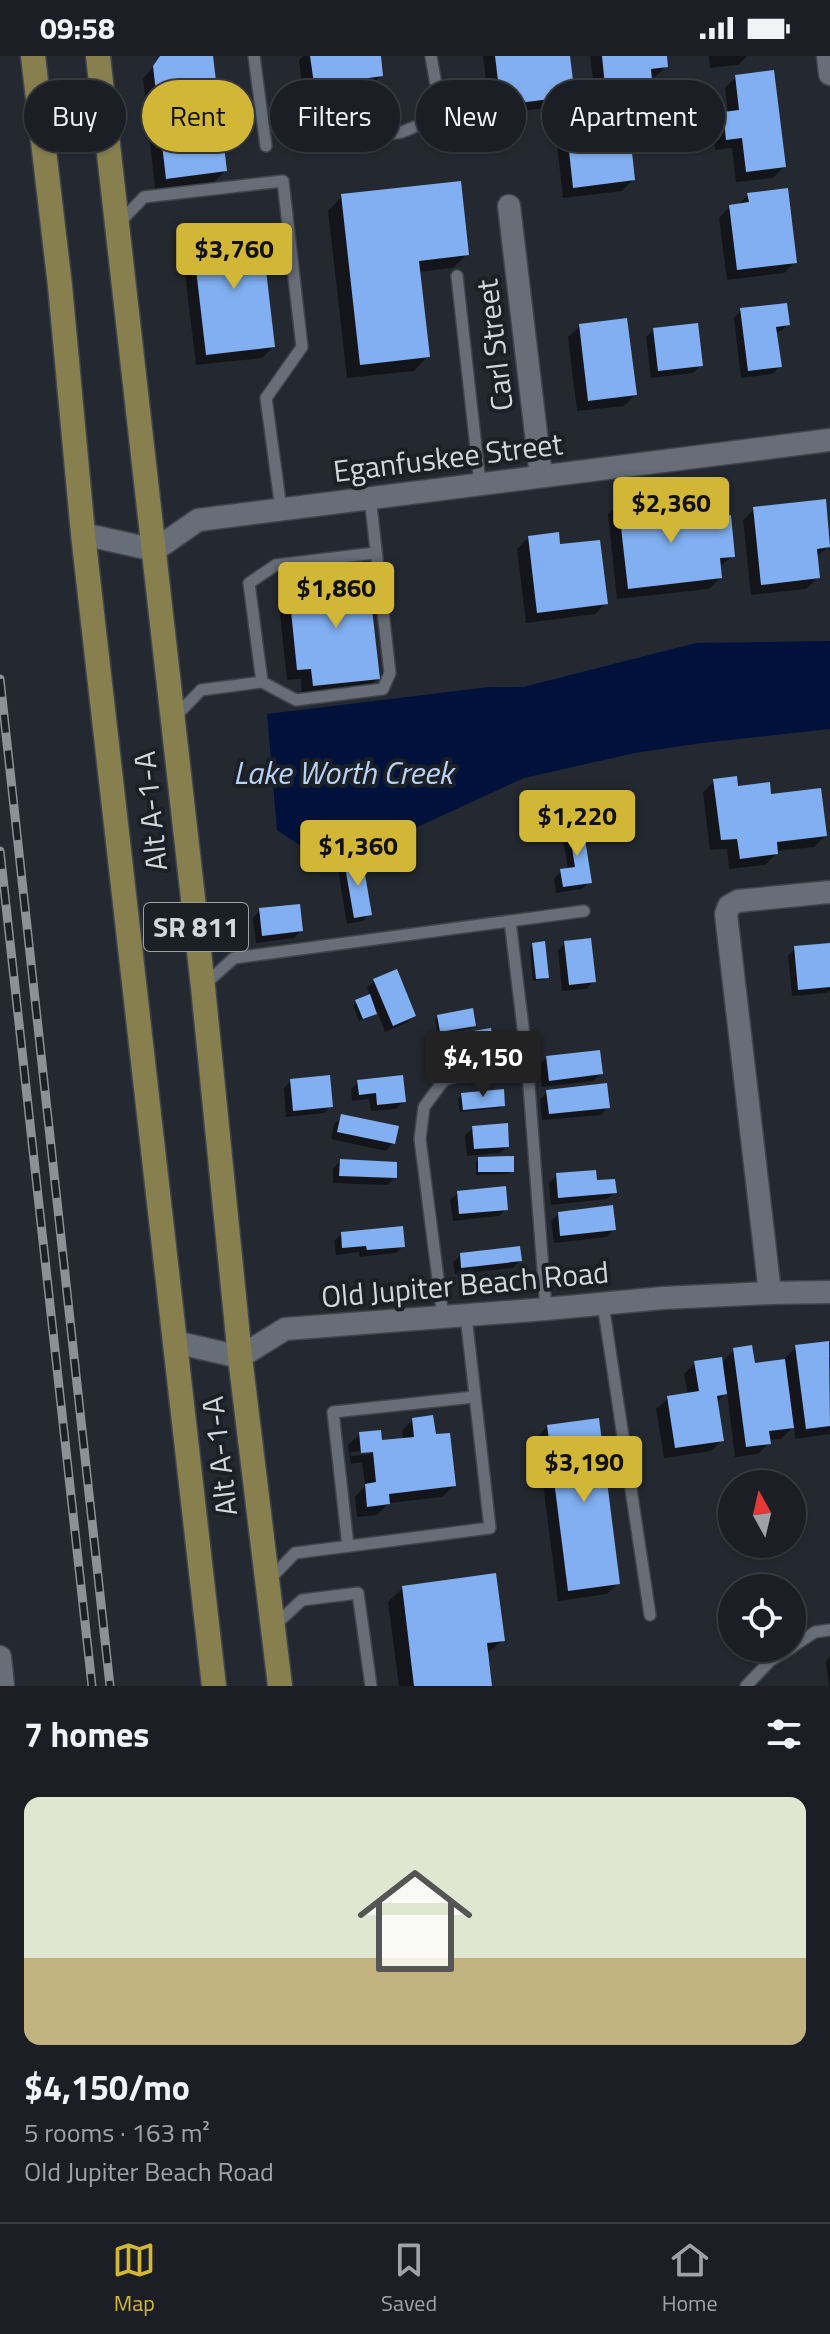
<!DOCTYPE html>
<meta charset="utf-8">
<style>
:root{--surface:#1b1f25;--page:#282c32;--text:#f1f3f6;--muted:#a0a2a7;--line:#393d42;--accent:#d2b635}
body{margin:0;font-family:"Titillium Web",sans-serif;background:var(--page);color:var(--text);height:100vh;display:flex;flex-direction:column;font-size:30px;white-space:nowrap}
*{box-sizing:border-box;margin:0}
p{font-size:26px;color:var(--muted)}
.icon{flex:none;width:44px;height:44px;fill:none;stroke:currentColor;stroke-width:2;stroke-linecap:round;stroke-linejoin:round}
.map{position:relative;height:1630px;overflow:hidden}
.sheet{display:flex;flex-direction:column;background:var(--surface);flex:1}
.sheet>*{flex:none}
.hud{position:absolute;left:24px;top:24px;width:782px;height:72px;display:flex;gap:16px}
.needle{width:52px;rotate:352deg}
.buttons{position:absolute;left:718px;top:1414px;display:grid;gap:16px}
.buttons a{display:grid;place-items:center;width:88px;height:88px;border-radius:50%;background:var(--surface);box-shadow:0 2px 6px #0004,0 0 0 2px var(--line);font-size:40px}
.price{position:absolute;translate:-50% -68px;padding:0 18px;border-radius:8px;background:var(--accent);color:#111;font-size:26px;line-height:52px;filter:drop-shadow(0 2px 4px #0008)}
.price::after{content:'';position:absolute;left:50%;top:48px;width:24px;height:18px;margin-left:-12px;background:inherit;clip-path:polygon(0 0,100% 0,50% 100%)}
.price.on{background:#222;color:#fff}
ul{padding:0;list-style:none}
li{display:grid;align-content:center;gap:16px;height:424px;padding:0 24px}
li+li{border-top:2px solid var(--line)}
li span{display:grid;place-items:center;height:248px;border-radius:16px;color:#555}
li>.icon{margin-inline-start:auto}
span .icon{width:144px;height:144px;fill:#fffc;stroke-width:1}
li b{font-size:34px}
h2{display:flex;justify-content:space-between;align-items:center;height:96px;padding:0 24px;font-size:34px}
.pill{padding:0 28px;border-radius:36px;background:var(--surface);box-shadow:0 2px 6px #0004,0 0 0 2px var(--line);font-size:28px;line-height:72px}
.pill.on{background:var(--accent);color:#111}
.status{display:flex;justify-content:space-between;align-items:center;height:56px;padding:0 40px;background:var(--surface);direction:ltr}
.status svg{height:22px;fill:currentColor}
.tab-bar{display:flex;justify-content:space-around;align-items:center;height:112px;border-top:2px solid var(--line);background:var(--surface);font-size:22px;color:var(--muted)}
.tab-bar a{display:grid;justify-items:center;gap:4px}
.tab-bar .on{color:var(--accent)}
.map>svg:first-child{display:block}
.water{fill:#00123c}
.shadow{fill:#0007;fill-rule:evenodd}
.building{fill:#81aff1}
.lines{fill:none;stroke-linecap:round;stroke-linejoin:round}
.service-casing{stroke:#40454c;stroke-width:14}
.minor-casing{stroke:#40454c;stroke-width:25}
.primary-casing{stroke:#40454c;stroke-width:27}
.service{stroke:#676e77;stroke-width:11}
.minor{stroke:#676e77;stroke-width:22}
.primary{stroke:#887f4f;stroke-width:24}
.rail-casing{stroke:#8c9197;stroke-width:9}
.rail{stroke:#1b2027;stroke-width:6;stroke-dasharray:18;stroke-linecap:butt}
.labels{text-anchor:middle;stroke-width:8;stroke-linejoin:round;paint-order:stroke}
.shield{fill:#1b2027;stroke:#9ca0a6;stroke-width:2}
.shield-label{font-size:28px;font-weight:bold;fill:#d3d7dc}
.street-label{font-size:30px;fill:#d3d7dc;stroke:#1b2027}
.water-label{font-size:32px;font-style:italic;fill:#b9d1f4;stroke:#1b2027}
</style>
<div class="status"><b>09:58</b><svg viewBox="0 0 49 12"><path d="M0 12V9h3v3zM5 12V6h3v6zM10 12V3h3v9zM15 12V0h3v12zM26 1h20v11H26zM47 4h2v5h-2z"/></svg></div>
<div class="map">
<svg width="830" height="1630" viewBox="0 0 830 1630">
<rect width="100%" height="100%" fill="#242931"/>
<!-- water -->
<polygon class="water" points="830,585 830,673 702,687 635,697 524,722 415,772 307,794 277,774 267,658 489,631 523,631 696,587"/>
<!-- shadow -->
<g class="shadow">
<polygon points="162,0 211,0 225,115 214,126 155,133 143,23"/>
<polygon points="303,0 379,0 381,20 370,31 361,32 362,42 351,53 306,59 299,4"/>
<polygon points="483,0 568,0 573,39 562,50 490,59"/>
<polygon points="590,0 665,0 666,10 655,21 650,22 639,34 595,40"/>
<polygon points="709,0 747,0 738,9 710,12"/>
<polygon points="736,21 784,111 773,122 736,126 732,92 715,94 713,69 724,58 728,58 725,32"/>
<polygon points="567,69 610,91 633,124 622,135 563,142 556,80"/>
<polygon points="748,139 795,206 784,217 727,224 719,162 730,151 737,150"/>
<polygon points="342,140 467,198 453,212 419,216 428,300 414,315 347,322 328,155"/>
<polygon points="193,181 273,291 262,302 196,309 182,192"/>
<polygon points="741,254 788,268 781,275 775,276 780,310 772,318 741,322 734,262"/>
<polygon points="580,270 635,339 624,350 577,355 568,281"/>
<polygon points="654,274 701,309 693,317 651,322 646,281"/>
<polygon points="619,447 663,469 733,500 719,511 720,522 709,533 617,543 608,458"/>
<polygon points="754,453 829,490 815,502 817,522 806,533 751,539 743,464"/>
<polygon points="528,482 559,491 606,547 595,558 526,567 517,493"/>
<polygon points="299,528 378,622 367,633 302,640 301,623 287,624 280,558 289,548 288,539"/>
<polygon points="714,725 769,740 825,780 814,791 776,795 776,798 765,809 729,813 727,793 710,794 703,736"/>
<polygon points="569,769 589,826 582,833 556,837 554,823 561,815 568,814 562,776"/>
<polygon points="345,807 370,858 363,865 347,868 338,814"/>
<polygon points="260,854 301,875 294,882 256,887 253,862"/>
<polygon points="565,887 594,925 586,933 562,935 558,894"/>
<polygon points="533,889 547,921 543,924 533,925 530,892"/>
<polygon points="830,889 830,934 827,937 792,940 788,900 795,892"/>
<polygon points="374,925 414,960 406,967 385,976 377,955 372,960 359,965 353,949 370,940 367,932"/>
<polygon points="438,961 474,969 471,972 438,978 435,964"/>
<polygon points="450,981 493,995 486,1003 446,1009 442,988"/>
<polygon points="547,1002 601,1018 593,1025 542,1031 539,1009"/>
<polygon points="291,1025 331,1050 324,1057 286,1061 284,1032"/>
<polygon points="358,1026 404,1045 396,1053 371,1055 369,1043 352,1045 351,1033"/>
<polygon points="547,1036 608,1051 601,1059 542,1064 540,1043"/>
<polygon points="462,1039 503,1049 500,1052 460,1056 458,1042"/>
<polygon points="342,1061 393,1087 386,1095 331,1083 334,1068"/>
<polygon points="473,1072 507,1090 500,1097 467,1100 465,1079"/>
<polygon points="479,1103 512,1115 508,1118 476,1119 476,1106"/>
<polygon points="340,1105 395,1122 387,1129 333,1127 333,1113"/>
<polygon points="557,1119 615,1136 607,1143 551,1149 549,1127"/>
<polygon points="458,1137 506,1153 499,1160 453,1165 450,1144"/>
<polygon points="559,1157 614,1173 607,1181 554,1187 551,1165"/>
<polygon points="342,1178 403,1190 396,1197 360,1201 359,1196 336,1199 334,1185"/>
<polygon points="461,1199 520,1205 513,1212 455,1218 453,1206"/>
<polygon points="796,1291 830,1302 830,1378 795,1383 794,1370 781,1383 768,1384 769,1387 758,1398 735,1401 727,1336 716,1347 722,1384 711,1395 664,1402 656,1353 668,1342 688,1339 684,1318 695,1307 721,1307 734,1294 753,1309 785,1305 785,1302"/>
<path d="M413,1364L434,1380L454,1430L442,1441L389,1447L377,1459L357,1461L355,1441L365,1430L362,1406L351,1408L348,1389L360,1378L381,1387L403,1384L402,1375ZM372,1394V1398L351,1400V1396Z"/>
<polygon points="548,1370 618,1527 607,1538 558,1545 537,1381"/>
<polygon points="403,1532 503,1584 486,1598 490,1630 399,1630 388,1546"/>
<polygon points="830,1601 830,1630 829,1630 826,1606"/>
</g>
<!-- building -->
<g class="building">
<polygon points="160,0 213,0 227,115 166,123 153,10"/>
<polygon points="310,0 381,0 383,20 362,23 364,43 317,49"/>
<polygon points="495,0 570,0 575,40 501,49"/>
<polygon points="602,0 667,0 668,11 651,13 652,24 605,30"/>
<polygon points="774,14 786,111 746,116 742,82 726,84 723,56 739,54 735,19"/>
<polygon points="609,62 612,89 631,87 635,124 573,132 566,67"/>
<polygon points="461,125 469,199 419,205 430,301 360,309 341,138"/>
<polygon points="788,132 797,207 737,214 729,149 749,146 747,137"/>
<polygon points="261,171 275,291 206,299 192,179"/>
<polygon points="787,247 790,269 776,271 782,311 748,315 740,252"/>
<polygon points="627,262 637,339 588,345 579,268"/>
<polygon points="698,267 703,310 658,315 653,272"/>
<polygon points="661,440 665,467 731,459 735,501 720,502 722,522 628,533 618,445"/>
<polygon points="826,443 830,491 817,493 820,522 761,529 753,451"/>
<polygon points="559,476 560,488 600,484 608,548 537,557 528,480"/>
<polygon points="368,518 380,623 313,630 311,613 297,614 290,545 300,544 298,526"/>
<polygon points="737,720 738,730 770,726 771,738 821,732 827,780 777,786 778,798 740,803 737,783 721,784 713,723"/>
<polygon points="582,764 592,827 563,831 560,813 575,811 568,767"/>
<polygon points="362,801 372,859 354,862 344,805"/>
<polygon points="300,848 303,875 262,880 259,852"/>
<polygon points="591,882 596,926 569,929 564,885"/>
<polygon points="545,885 549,922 536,923 532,887"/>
<polygon points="830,887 830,931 798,934 794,890"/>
<polygon points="397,913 416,960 393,970 373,923"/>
<polygon points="370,938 377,958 363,963 355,944"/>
<polygon points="473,952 476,970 440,976 437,959"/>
<polygon points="491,972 495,996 453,1003 449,979"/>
<polygon points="600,994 603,1018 549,1025 546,1000"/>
<polygon points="330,1019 333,1051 293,1055 290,1023"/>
<polygon points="403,1019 406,1046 377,1049 376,1037 359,1039 357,1024"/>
<polygon points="607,1027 610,1052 549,1058 546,1034"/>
<polygon points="504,1033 505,1050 463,1054 461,1037"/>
<polygon points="341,1058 399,1070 395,1088 337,1076"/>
<polygon points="508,1067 509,1091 474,1093 472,1070"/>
<polygon points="514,1100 514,1116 478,1116 478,1101"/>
<polygon points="340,1103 397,1106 397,1122 339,1120"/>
<polygon points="596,1114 597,1124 615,1123 617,1137 558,1142 556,1117"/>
<polygon points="506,1130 508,1154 459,1158 457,1135"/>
<polygon points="613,1149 616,1174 560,1180 558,1156"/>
<polygon points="403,1170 405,1191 367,1194 366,1190 342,1192 341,1176"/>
<polygon points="520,1190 522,1205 461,1212 460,1197"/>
<polygon points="829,1285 830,1370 806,1373 795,1289"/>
<polygon points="752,1289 755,1307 785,1303 794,1372 769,1375 771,1388 746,1391 733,1292"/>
<polygon points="722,1301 727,1338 717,1340 724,1385 675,1392 667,1340 699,1335 694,1305"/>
<polygon points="433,1359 436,1378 450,1377 456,1430 389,1438 390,1448 367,1451 365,1428 376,1426 373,1396 361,1397 359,1376 381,1374 382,1384 414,1381 412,1362"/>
<polygon points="599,1362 620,1528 568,1535 547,1369"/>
<polygon points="496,1517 505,1585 487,1587 492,1630 414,1630 402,1530"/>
</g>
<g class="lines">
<defs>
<g id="service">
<polyline points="254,0 266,90"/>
<polyline points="336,86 402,76 434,63 440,52 431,0"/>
<polyline points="120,166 144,141 283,125 302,291 266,342 281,453"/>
<polyline points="457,220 480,428"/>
<polyline points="262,626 296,644 383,633 390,617 370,441"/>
<polyline points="174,662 201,634 262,626 249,527 276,509 375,497"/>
<polyline points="510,865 527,1004 546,1253"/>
<polyline points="203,930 234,902 584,855"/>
<polyline points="603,1248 650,1559"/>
<polyline points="443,1261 420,1083 424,1051 444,1024 473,1015 527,1012"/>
<polyline points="348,1490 333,1356 474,1341"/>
<polyline points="268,1525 295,1497 490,1472 466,1260"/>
<polyline points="275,1569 302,1544 358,1537 371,1630"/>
<polyline points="792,1591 815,1576 830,1574"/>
<polyline points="746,1630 771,1604 791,1592"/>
</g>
<g id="minor">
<polyline points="828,0 830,18"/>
<polyline points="509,150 541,420"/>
<polyline points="83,478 155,494 198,464 830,384"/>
<polyline points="770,1237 726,858 729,850 738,845 830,836"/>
<polyline points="175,1286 240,1301 285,1273 546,1253 663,1242 770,1237 830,1236"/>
<polyline points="0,1601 3,1630"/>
</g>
<g id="primary">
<polyline points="33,0 60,230 83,478 214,1630"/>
<polyline points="98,0 203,931 240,1301 280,1630"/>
</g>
</defs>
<!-- service casing -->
<use href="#service" class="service-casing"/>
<!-- minor casing -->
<use href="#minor" class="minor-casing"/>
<!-- primary casing -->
<use href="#primary" class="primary-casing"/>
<!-- service -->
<use href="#service" class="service"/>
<!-- minor -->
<use href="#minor" class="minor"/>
<!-- primary -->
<use href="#primary" class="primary"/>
<defs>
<g id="rail">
<polyline points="0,623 110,1630"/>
<polyline points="0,795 92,1630"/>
</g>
</defs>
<!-- rail casing -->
<use href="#rail" class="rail-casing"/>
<!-- rail -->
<use href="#rail" class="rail"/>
</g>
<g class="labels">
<!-- shield labels -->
<rect class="shield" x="144" y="847" width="104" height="48" rx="6"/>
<g class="shield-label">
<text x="196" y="881">SR 811</text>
</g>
<!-- street labels -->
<g class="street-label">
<text transform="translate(495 289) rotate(-97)" y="10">Carl Street</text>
<text transform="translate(448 402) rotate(-7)" y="10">Eganfuskee Street</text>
<text transform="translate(151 755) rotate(-96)" y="10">Alt A-1-A</text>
<text transform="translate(465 1229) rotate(-5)" y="10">Old Jupiter Beach Road</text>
<text transform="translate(220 1400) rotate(-97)" y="10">Alt A-1-A</text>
</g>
<!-- water labels -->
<g class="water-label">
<text x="343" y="728">Lake Worth Creek</text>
</g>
</g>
</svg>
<div class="buttons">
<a><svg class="needle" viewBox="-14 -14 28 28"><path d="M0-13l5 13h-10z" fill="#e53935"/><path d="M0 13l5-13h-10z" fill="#a0a2a7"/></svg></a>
<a><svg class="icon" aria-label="locate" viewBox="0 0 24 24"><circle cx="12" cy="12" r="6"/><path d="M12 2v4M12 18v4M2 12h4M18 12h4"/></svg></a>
</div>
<b class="price" style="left:234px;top:235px">$3,760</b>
<b class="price" style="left:671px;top:489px">$2,360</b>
<b class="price" style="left:336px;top:574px">$1,860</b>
<b class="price" style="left:577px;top:802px">$1,220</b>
<b class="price" style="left:358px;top:832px">$1,360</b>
<b class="price on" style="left:483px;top:1043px">$4,150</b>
<b class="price" style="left:584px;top:1448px">$3,190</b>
<div class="hud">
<a class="pill">Buy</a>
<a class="pill on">Rent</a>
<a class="pill">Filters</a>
<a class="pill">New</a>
<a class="pill">Apartment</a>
</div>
</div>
<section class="sheet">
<h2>7 homes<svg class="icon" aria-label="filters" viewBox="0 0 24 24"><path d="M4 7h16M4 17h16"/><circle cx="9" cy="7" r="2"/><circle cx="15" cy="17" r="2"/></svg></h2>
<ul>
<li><span style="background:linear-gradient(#dfe7d0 65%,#c2b280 0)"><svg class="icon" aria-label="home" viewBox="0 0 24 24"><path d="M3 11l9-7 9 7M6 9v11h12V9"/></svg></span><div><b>$4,150/mo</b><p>5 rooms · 163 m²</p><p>Old Jupiter Beach Road</p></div></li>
</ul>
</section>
<nav class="tab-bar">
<a class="on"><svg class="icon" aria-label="map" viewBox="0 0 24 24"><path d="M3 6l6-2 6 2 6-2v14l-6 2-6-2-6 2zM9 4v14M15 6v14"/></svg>Map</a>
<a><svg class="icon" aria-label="saved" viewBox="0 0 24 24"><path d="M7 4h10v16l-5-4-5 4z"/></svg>Saved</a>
<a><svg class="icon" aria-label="home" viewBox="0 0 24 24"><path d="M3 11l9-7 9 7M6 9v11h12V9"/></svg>Home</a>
</nav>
